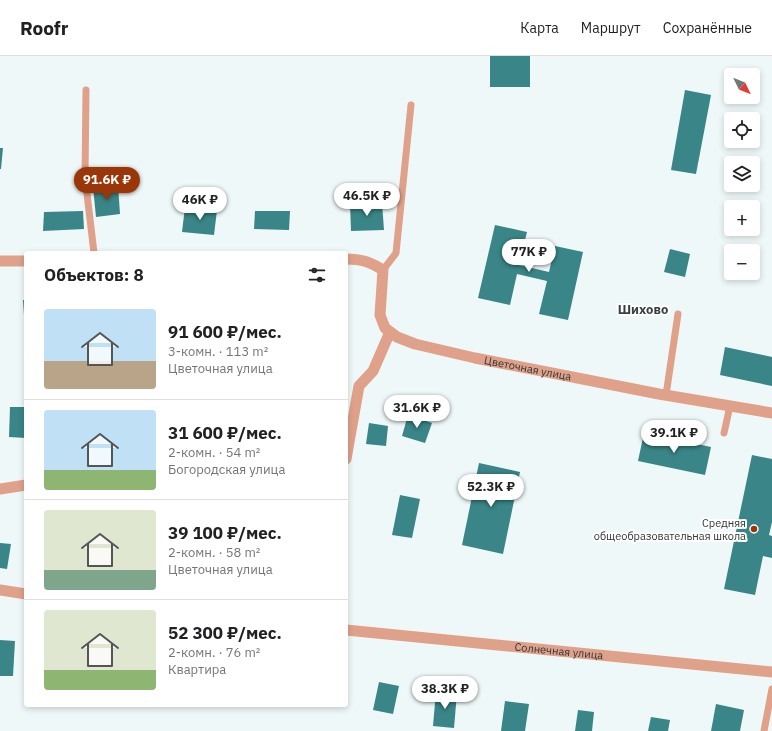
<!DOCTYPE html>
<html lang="ru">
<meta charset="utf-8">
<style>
:root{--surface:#fff;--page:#f6f6f6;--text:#202124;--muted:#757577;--line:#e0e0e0;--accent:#9b3608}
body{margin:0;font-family:"IBM Plex Sans",sans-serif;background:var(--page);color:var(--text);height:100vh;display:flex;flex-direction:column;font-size:15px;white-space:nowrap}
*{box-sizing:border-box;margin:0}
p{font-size:13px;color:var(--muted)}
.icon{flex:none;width:22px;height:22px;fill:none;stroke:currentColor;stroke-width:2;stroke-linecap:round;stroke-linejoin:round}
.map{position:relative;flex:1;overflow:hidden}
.panel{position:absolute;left:24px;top:195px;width:324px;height:456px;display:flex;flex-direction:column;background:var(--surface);border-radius:4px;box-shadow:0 2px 6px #0003}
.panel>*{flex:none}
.needle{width:26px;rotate:133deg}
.fabs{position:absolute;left:724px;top:12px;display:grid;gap:8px}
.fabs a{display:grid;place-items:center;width:36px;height:36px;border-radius:4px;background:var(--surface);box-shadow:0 2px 6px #0003;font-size:20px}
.price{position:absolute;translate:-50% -34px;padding:0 9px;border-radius:14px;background:#fff;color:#222;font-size:13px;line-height:26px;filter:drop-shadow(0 1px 2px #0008)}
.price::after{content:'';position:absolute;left:50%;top:24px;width:12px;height:9px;margin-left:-6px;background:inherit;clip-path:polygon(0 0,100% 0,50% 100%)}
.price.on{background:var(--accent);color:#fff}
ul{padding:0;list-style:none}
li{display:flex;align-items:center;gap:12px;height:100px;padding:0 20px}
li+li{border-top:1px solid var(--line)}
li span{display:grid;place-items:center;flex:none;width:112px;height:80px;border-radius:4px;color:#555}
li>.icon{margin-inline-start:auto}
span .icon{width:48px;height:48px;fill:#fffc;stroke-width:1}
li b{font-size:17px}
h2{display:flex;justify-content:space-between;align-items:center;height:48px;padding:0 20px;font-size:17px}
header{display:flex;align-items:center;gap:24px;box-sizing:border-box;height:56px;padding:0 20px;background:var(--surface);border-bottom:1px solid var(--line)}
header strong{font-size:19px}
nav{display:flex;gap:22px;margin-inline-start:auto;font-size:14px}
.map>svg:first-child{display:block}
.building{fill:#398587}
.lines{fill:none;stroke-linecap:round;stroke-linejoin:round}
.service{stroke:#e0a18a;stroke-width:7}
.minor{stroke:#e0a18a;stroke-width:11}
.poi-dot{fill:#9b3608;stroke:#fff;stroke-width:1.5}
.labels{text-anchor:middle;stroke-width:4;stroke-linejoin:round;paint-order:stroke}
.street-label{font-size:11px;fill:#323535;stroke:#fff}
.poi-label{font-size:11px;fill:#323535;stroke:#fff;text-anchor:end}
.quarter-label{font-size:13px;font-weight:bold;fill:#394040;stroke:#fff}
</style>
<header>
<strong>Roofr</strong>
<nav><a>Карта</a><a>Маршрут</a><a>Сохранённые</a></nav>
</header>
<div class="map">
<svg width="772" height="675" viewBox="0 0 772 675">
<rect width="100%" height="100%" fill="#eff8f8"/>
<!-- building -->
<g class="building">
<rect x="490" y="0" width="40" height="31"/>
<polygon points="685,34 711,39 696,118 671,114"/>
<polygon points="0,92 3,92 1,113 0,113"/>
<polygon points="118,129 120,158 96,161 93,131"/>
<polygon points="382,147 384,174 351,175 350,148"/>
<polygon points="185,151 217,154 214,179 182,176"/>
<polygon points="83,155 84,173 43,175 44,156"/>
<polygon points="255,155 290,155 289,174 254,173"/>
<polygon points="495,169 527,176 519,209 549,216 555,190 583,196 568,264 539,258 547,225 517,218 510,249 478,242"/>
<polygon points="670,193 690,198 685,221 664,216"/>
<polygon points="23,244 26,244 26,274 25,274"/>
<polygon points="725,291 772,301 772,330 720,319"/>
<polygon points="10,351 26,351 26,382 9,381"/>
<polygon points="408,359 432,367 425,387 402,380"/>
<polygon points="369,367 388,370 386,390 366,388"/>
<polygon points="644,377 711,391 705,419 638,405"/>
<polygon points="752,399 772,403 772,466 769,479 772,480 772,502 763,500 755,539 724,533"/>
<polygon points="479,407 520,416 503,498 462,489"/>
<polygon points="400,439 420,443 412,482 392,479"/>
<polygon points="0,487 11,488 7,513 0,512"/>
<polygon points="0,584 15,585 13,620 0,620"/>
<polygon points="379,626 399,630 393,658 373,654"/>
<polygon points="436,635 457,637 454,672 433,670"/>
<polygon points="505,645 529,648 525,675 501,675"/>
<polygon points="716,648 744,654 740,675 711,675"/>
<polygon points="578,654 594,656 592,675 575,675"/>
<polygon points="651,661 670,664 668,675 648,675"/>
</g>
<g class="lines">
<!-- service -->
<g class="service">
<polyline points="86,34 85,121 94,197"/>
<polyline points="383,214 396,197 411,49"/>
<polyline points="666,339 678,258"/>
<polyline points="724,377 730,350"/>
<polyline points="764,675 772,633"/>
</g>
<!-- minor -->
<g class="minor">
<path id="s1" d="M346,203C362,203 370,206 383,214L380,259L385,272L397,281L415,288L475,302L659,338L772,357"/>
<polyline points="0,205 26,205"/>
<polyline points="346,403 359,330 373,315 390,276"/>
<polyline points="0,433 26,429"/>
<polyline points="0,534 26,538"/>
<path id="s2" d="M346,574L772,616"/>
</g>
</g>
<!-- markers -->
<circle class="poi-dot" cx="754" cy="473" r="4"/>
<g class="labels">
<!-- street labels -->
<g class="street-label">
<text dy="4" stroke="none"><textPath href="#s1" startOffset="248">Цветочная улица</textPath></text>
<text dy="4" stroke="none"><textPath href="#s2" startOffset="214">Солнечная улица</textPath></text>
</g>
<!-- poi labels -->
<g class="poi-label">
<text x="746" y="471">Средняя<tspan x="746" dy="13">общеобразовательная школа</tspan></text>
</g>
<!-- quarter labels -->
<g class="quarter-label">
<text x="643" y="258">Шихово</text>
</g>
</g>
</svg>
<div class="fabs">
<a><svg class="needle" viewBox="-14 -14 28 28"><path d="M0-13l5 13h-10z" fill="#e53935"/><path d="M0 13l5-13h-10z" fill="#757577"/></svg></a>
<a><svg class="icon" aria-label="locate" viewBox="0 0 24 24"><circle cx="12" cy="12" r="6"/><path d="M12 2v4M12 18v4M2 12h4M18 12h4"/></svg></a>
<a><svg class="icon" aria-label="layers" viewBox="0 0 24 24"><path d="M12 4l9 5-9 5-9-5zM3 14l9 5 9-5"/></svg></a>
<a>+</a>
<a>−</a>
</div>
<b class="price on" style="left:107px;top:145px">91.6K ₽</b>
<b class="price" style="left:367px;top:161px">46.5K ₽</b>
<b class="price" style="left:200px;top:165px">46K ₽</b>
<b class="price" style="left:529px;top:217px">77K ₽</b>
<b class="price" style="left:417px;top:373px">31.6K ₽</b>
<b class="price" style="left:674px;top:398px">39.1K ₽</b>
<b class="price" style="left:491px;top:452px">52.3K ₽</b>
<b class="price" style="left:445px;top:654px">38.3K ₽</b>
<section class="panel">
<h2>Объектов: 8<svg class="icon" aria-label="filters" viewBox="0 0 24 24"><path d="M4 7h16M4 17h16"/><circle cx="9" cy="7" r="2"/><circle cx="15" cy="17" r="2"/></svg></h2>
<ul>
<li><span style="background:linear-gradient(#bfe0f5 65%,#b9a48a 0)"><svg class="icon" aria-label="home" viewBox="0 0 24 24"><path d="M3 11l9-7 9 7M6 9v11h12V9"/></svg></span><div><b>91 600 ₽/мес.</b><p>3-комн. · 113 m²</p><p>Цветочная улица</p></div></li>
<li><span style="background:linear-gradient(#bfe0f5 75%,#8fb573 0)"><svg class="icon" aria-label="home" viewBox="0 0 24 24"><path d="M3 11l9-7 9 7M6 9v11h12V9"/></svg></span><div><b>31 600 ₽/мес.</b><p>2-комн. · 54 m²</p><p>Богородская улица</p></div></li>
<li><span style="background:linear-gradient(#dfe7d0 75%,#7fa58c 0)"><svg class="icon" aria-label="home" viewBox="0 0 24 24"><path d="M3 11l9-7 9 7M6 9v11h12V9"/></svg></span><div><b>39 100 ₽/мес.</b><p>2-комн. · 58 m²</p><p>Цветочная улица</p></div></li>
<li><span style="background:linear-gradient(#dfe7d0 75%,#8fb573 0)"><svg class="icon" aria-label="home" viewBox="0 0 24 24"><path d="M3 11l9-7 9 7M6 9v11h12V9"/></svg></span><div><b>52 300 ₽/мес.</b><p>2-комн. · 76 m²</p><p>Квартира</p></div></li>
</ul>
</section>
</div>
